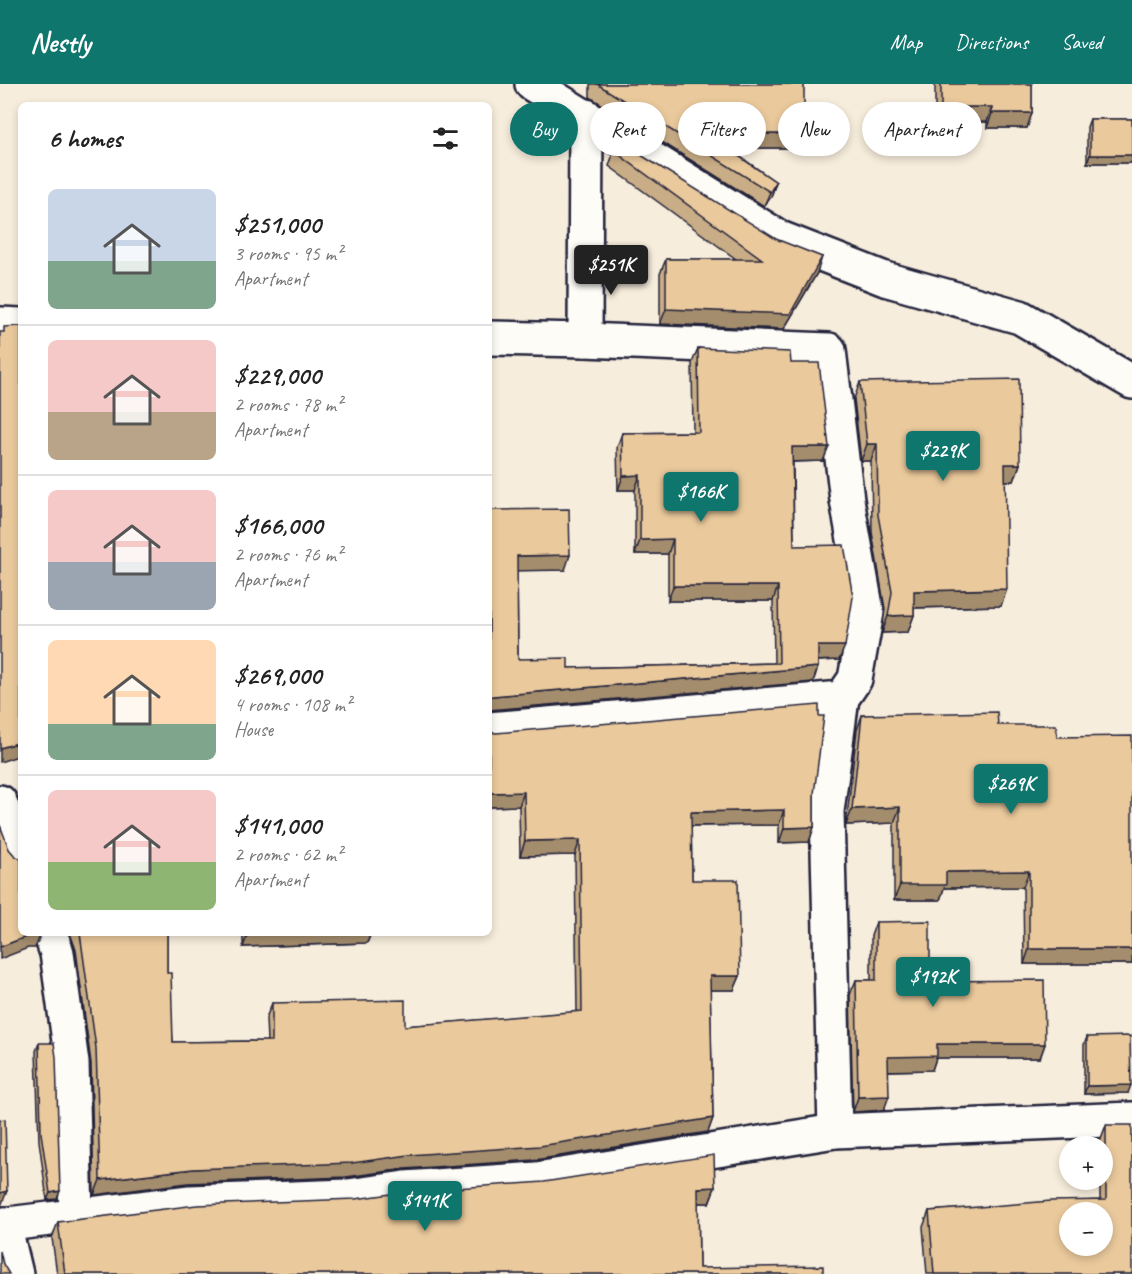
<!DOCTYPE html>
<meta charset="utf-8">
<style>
:root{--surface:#fff;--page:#f2f2f2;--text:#222;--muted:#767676;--line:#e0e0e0;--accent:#0f766e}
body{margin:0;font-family:Caveat,sans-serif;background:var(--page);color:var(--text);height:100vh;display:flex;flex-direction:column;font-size:22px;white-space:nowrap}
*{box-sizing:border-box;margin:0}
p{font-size:20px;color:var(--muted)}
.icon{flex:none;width:33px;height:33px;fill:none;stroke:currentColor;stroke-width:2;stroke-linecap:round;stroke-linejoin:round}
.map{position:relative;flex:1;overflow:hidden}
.drawer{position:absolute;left:18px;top:18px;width:474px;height:834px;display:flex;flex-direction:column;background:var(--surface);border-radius:9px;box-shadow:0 3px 9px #0003}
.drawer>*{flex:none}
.hud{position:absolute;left:510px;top:18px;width:531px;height:54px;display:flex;gap:12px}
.tools{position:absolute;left:1059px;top:1052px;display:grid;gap:12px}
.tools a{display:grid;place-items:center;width:54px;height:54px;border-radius:50%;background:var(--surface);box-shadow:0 3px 9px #0003;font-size:30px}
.price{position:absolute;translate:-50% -51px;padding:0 14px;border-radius:6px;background:var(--accent);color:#fff;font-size:20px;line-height:39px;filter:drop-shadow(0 2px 3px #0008)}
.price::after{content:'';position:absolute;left:50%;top:36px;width:18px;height:14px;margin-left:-9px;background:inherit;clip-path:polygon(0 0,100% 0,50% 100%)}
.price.on{background:#222;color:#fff}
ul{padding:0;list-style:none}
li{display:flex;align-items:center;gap:18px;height:150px;padding:0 30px}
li+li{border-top:2px solid var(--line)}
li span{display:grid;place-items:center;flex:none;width:168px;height:120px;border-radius:9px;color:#555}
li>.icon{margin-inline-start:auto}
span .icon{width:72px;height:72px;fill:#fffc;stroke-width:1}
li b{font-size:26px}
h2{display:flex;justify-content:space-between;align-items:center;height:72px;padding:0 30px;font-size:26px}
.chip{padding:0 21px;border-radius:27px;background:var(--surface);box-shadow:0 3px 9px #0003;font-size:21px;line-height:54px}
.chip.on{background:var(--accent);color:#fff}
header{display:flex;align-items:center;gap:36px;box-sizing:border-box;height:84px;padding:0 30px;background:var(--accent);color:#fff}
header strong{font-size:28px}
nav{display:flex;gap:33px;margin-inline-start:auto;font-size:21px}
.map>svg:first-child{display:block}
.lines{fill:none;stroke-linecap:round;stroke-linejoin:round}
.street-casing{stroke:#22223b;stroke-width:38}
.street{stroke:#fdfcf7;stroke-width:33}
.wall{fill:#c9ad86;stroke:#22223b;stroke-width:1.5}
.shaded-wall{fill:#a48d6d;stroke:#22223b;stroke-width:1.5}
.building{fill:#eac99c;stroke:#22223b;stroke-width:1.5;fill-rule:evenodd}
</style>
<header>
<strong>Nestly</strong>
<nav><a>Map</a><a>Directions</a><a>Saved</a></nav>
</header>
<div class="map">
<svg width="1132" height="1190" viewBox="0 0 1132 1190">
<rect width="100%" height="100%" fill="#f7eddc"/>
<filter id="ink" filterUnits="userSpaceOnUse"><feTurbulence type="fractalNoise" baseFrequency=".0167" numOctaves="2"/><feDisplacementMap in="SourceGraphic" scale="12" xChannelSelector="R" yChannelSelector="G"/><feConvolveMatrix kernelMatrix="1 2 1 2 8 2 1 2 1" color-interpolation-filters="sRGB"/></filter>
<g filter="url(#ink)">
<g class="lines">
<defs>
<g id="street">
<polyline points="532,0 780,154 885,195 1020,233 1132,298"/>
<polyline points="0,240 21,241"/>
<polyline points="489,254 585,256 586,32"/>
<polyline points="585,256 829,266 847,416 867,528 855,595 842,614 827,727 835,1047"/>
<polyline points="489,645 842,614"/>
<polyline points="0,718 21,772"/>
<polyline points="50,849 57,869 72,979 76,1132"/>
<polyline points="4,1140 16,1190"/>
<polyline points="0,1141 190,1118 348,1112 405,1104 537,1095 835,1047 1132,1035"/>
</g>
</defs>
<!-- street casing -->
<use href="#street" class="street-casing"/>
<!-- street -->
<use href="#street" class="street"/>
</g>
<!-- wall -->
<g class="wall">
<polygon points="590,0 804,0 799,64 728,64 776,98 771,113 764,122 590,13"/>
<polygon points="935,0 1032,0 1032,29 1027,44 987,44 987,38 935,38"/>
<polygon points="1090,35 1132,35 1132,76 1131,79 1087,79 1087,43"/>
<polygon points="614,67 817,189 784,245 660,240 660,190 666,175 736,175 609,82"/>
<polygon points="698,264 791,279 823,377 793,378 794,462 839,576 818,577 818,583 813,598 489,626 489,426 565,486 517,486 518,575 568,584 774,579 773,517 668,517 668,470 635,470 635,406 618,406 617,363 622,349 693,348 692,279"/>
<polygon points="860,298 1020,380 1014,397 1005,397 1001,522 914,524 914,531 908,548 882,549 885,525 872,448 871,377 861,377 854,315"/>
<polygon points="862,631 998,641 1057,653 1132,880 1024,880 1023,803 944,804 940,816 894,816 894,739 846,741 857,646"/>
<polygon points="489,648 814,710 814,743 809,758 779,759 779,741 691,742 692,796 740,892 734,906 710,906 713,1034 708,1048 535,1076 404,1085 346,1093 188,1099 94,1111 91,979 76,866 70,849 167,849 167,889 173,958 267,957 266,934 272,919 405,942 577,928 575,771 520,772 519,722 489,723"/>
<polygon points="876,838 930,887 937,897 1045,960 1040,974 936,974 932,986 888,987 884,1026 853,1028 850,911 856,896 871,896 871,852"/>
<polygon points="243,849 371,849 367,859 243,863"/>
<polygon points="1087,953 1128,1009 1084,1010 1084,961"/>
<polygon points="39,959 57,1115 47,1116 39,1057 36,967"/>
<polygon points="1106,1041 1132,1190 927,1190 923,1143 929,1127 1100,1116 1100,1095 1102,1095 1102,1062 1100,1062 1100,1057"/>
<polygon points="715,1103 709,1119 698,1119 699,1184 823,1190 57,1190 52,1154 58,1138"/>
</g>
<!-- shaded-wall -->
<g class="shaded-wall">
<polygon points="941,23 992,23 987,38 935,38"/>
<polygon points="992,29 1032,29 1027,44 987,44"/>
<polygon points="707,50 804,50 799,64 702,64"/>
<polygon points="1090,71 1132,71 1132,76 1131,79 1087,79"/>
<polygon points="776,98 771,113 764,122 770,108"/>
<polygon points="822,173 817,189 784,245 660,240 666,225"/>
<polygon points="867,360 877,360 871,377 861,377"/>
<polygon points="792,363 829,363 823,377 787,378"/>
<polygon points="1005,380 1020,380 1014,397 999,397"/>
<polygon points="640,391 635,406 618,406 623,392"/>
<polygon points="673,455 668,470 635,470 640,456"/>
<polygon points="570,471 565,486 511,487 517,472"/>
<polygon points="673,502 778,502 773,517 668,517"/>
<polygon points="1007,505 1001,522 908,524 914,507"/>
<polygon points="914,531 908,548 882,549 888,532"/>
<polygon points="818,562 845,562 839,576 812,577"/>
<polygon points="818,583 813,598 489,626 489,613 493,612"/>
<polygon points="21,658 21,671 0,678 0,664"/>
<polygon points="524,708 519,722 489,723 489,709"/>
<polygon points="900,723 894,739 846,741 852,725"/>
<polygon points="784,726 779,741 685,742 691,728"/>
<polygon points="814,743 809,758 779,759 784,744"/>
<polygon points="580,756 575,771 520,772 525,757"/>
<polygon points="1029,787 1023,803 944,804 940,816 894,816 900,801 946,788"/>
<polygon points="248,849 371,849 367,859 243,863"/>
<polygon points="33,850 41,850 35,864 28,864 0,875 0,863"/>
<polygon points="1029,865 1132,865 1132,880 1024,880"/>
<polygon points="710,892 740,892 734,906 705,906"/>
<polygon points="937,960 1045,960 1040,974 936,974 932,986 883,987 888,973"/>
<polygon points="1131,1001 1128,1009 1084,1010 1087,1002"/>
<polygon points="889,1012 884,1026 853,1028 858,1013"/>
<polygon points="713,1034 708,1048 535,1076 404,1085 346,1093 188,1099 94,1111 100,1096 193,1085 409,1071"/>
<polygon points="715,1103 709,1119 692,1119 698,1104"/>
<polygon points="7,1107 1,1122 0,1122 0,1109"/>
<polygon points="60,1107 57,1115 47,1116 50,1109"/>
</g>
<!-- building -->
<g class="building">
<polygon points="597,0 804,0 804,50 707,50 776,98 770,108"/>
<polygon points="941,0 1032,0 1032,29 992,29 992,23 941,23"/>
<rect x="1090" y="35" width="42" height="36"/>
<polygon points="620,58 776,155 822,173 790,230 666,225 666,175 762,175 614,67"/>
<polygon points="21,242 21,658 0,664 0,248 4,248 4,243"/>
<polygon points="698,264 790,268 791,279 819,279 829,363 792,363 794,462 844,461 853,513 845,562 818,562 818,583 493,612 489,613 489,426 569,425 570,471 517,472 518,575 568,574 568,584 779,579 778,502 673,502 673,455 640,456 640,391 623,392 622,349 699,348"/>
<polygon points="1019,295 1020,380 1005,380 1007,505 914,507 914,531 888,532 892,508 878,431 877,360 867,360 860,298"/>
<polygon points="819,621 819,632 824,632 814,710 814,743 784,744 784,726 691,728 692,796 738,796 740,892 710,892 713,1034 540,1062 409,1071 352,1079 193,1085 100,1096 96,964 80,849 167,849 167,889 171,889 173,958 272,957 272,919 405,916 405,942 582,927 580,756 525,757 524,708 489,709 489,648 496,649"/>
<polygon points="997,628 998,641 1056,641 1057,653 1132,652 1132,865 1029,865 1029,787 946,788 946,801 900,801 900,723 852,725 862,631"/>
<polygon points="0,741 9,765 15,772 21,775 21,849 41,850 33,850 0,863"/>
<polygon points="930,837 930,887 936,887 937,897 1044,896 1045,960 937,960 937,972 888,973 889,1012 858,1013 856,896 876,896 876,838"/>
<polygon points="1130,952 1131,1001 1087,1002 1087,953"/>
<polygon points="39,959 54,959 56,973 60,1107 50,1109 41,1049"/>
<polygon points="5,1035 7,1107 0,1109 0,1036"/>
<path d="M1106,1041H1132V1190H934L929,1127L1051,1117L1106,1116ZM1070,1128H1102V1161H1070Z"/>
<polygon points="714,1071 715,1103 698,1104 699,1184 823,1182 823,1190 65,1190 58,1138 197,1121 355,1115 413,1107 544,1098"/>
<polygon points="0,1167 3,1180 9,1190 0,1190"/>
</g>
</g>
</svg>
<div class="tools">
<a>+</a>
<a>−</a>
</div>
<b class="price on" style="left:611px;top:212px">$251K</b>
<b class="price" style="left:943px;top:398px">$229K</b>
<b class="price" style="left:701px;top:439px">$166K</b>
<b class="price" style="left:1011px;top:731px">$269K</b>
<b class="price" style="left:933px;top:924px">$192K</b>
<b class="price" style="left:425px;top:1148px">$141K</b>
<div class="hud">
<a class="chip on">Buy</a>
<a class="chip">Rent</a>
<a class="chip">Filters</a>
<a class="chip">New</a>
<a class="chip">Apartment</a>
</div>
<section class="drawer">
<h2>6 homes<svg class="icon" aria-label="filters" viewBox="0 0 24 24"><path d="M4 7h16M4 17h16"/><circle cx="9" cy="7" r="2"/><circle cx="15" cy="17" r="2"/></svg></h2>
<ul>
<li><span style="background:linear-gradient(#c9d6e8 60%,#7fa58c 0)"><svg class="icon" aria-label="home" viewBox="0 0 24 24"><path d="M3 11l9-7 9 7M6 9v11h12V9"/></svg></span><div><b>$251,000</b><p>3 rooms · 95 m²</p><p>Apartment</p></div></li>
<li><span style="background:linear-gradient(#f6c9c9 60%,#b9a48a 0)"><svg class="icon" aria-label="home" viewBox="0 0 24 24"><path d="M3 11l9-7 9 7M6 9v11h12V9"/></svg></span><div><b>$229,000</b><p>2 rooms · 78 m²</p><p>Apartment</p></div></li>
<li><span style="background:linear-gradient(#f6c9c9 60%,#9aa5b1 0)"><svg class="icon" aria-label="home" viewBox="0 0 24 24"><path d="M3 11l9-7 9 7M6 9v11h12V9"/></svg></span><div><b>$166,000</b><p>2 rooms · 76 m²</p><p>Apartment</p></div></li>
<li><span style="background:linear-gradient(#ffd9b3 70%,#7fa58c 0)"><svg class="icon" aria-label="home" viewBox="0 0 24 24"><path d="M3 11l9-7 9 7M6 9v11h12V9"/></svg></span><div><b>$269,000</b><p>4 rooms · 108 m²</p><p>House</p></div></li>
<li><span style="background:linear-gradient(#f6c9c9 60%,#8fb573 0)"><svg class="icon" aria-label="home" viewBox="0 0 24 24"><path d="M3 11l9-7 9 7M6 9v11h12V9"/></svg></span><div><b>$141,000</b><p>2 rooms · 62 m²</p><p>Apartment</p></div></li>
</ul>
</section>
</div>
